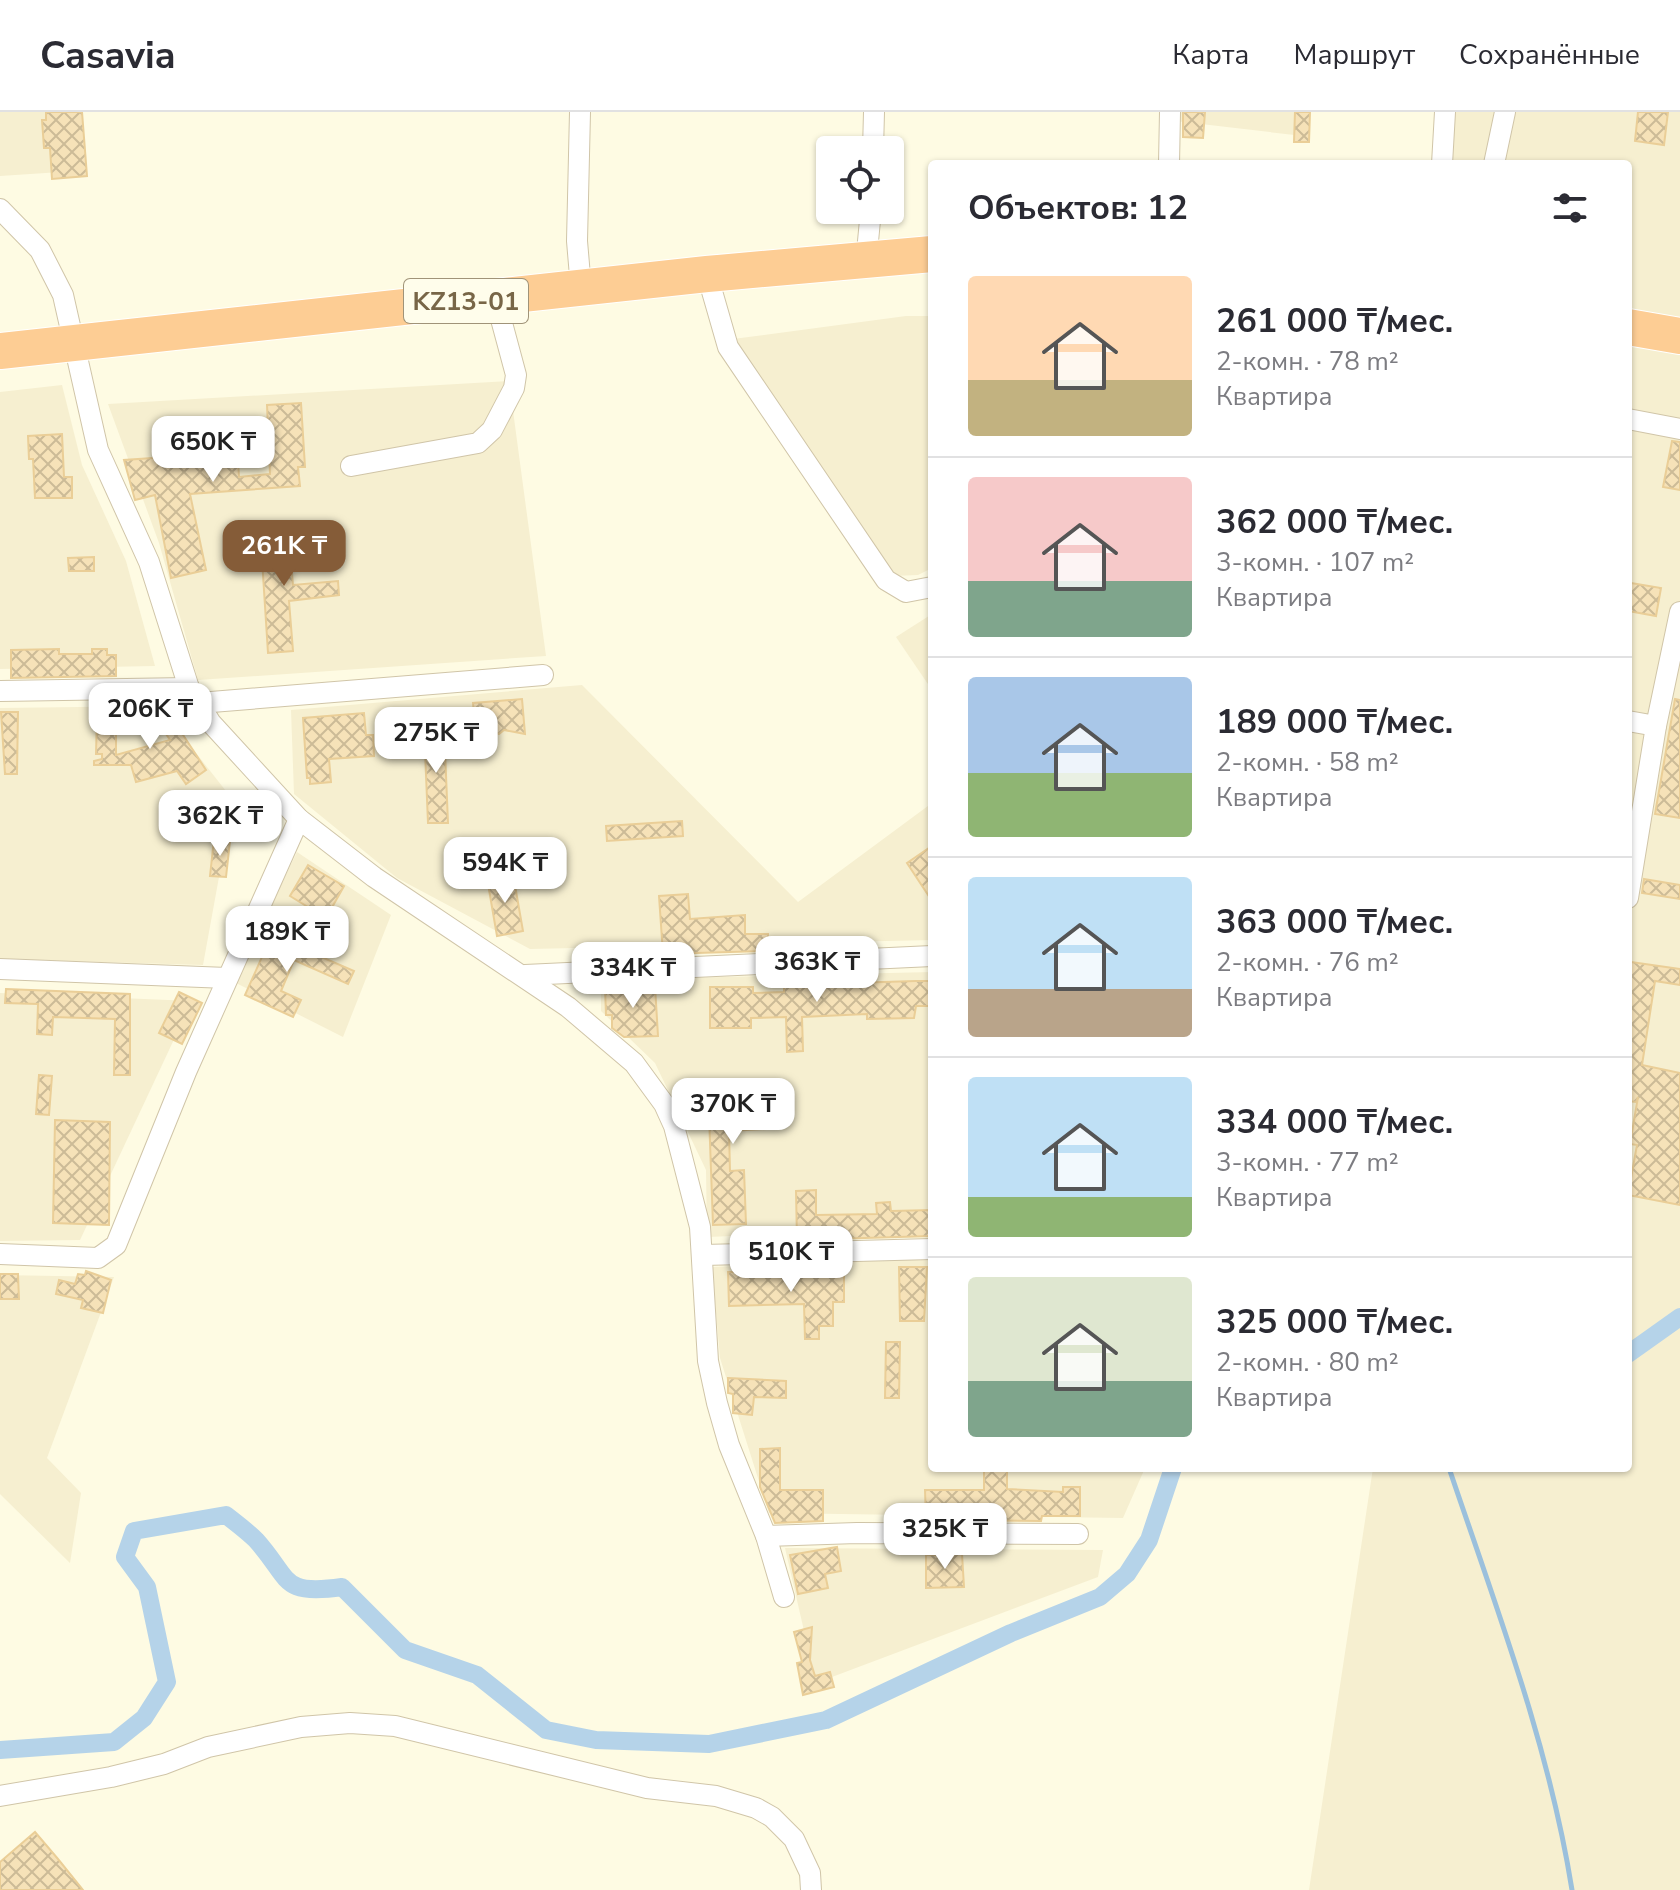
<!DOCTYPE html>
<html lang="ru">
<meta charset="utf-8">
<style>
:root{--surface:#fff;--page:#f7f7f7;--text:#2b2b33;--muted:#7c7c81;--line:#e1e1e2;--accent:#855c38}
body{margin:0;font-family:"Nunito Sans",sans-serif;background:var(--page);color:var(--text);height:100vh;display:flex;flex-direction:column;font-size:30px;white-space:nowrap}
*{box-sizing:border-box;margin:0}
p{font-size:26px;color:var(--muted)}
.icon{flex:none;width:44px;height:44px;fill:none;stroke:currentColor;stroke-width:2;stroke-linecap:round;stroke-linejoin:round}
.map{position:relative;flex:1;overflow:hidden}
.side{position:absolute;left:928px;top:48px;width:704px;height:1312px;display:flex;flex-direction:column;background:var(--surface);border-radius:8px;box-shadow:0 2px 6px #0004}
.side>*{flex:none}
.controls{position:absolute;left:816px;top:24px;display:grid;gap:16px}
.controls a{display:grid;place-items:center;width:88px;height:88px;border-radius:8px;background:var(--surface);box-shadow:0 2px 6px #0004;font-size:40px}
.price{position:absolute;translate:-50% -68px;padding:0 18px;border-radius:16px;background:#fff;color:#222;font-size:26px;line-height:52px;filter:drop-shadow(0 2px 4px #0008)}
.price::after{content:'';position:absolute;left:50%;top:48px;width:24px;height:18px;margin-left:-12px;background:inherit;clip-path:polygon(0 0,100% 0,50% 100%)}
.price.on{background:var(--accent);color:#fff}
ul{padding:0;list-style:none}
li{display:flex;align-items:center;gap:24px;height:200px;padding:0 40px}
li+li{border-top:2px solid var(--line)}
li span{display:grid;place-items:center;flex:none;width:224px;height:160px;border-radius:8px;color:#555}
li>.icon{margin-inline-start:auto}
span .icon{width:96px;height:96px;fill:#fffc;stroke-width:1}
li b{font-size:34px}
h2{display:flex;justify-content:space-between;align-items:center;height:96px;padding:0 40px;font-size:34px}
header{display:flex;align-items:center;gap:48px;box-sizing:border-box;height:112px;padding:0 40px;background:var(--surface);border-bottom:2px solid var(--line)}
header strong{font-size:38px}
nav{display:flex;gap:44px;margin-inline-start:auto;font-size:28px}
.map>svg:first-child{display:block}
.residential{fill:#f6efd0}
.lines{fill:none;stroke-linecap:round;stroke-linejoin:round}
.stream{stroke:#9bc0dc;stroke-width:5}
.canal{stroke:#b5d3e9;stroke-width:18}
.building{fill:url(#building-cross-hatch);stroke:#eace97;stroke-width:2}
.street-casing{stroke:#d0c5a8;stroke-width:22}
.highway-casing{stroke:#fff;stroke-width:38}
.street{stroke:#fff;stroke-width:20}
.highway{stroke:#fdcd94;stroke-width:36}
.labels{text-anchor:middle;stroke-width:7;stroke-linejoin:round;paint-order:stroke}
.shield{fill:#fffdeb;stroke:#a09378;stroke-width:2}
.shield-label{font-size:26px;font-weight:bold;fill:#786647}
</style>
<header>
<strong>Casavia</strong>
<nav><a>Карта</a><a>Маршрут</a><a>Сохранённые</a></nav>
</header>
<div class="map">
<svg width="1680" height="1778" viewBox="0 0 1680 1778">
<defs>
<pattern id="building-cross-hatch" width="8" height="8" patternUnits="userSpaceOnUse" patternTransform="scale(2)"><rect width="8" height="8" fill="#f6e2b8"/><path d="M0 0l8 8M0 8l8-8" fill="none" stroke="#ccbb97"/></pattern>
</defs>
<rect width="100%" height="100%" fill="#fefbe3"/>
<!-- residential -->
<g class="residential">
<polygon points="0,0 75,0 76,59 0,64"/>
<polygon points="1175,0 1306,0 1303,24 1175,9"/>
<polygon points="1440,0 1680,0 1680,1778 1309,1778 1373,1356 1628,1356 1628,52 1446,52"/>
<polygon points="906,204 932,204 932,456 918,463 893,464 733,227"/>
<polygon points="509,269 546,544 198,568 159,431 108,292"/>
<polygon points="62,273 82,353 126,449 155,554 0,557 0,280"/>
<polygon points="932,502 932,578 896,525"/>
<polygon points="582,573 798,790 932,691 932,828 530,837 397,766 294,682 291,598"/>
<polygon points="159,594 233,688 203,853 0,847 0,596"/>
<polygon points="297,740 391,803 343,925 234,870"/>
<polygon points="932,860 932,1116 707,1125 706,1058 655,951 601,899 601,868"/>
<polygon points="0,881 192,889 80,1128 0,1129"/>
<polygon points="932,1145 932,1356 1145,1356 1123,1406 769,1401 720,1246 712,1155"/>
<polygon points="0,1163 114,1165 47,1346 81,1381 70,1451 0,1382"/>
<polygon points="785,1436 1103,1438 1098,1465 816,1571"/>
</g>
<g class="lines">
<!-- stream -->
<path class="stream" d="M1449,1356C1496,1495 1549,1633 1572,1778"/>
<!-- canal -->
<g class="canal">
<polyline points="1628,1242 1680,1205"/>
<path d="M0,1638L114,1630L144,1606L167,1570L147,1475L125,1445L134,1419L226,1403C236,1411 247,1419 256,1428C291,1467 280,1484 342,1475L405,1538L477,1563L546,1618L596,1628L709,1632L826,1608L1011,1521L1100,1485L1127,1462L1149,1428L1173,1356"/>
</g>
</g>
<!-- building -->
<g class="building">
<polygon points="46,0 82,0 87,64 52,67 50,36 44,36 42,8 46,8"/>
<polygon points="1183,0 1205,0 1203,26 1183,25"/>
<polygon points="1295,0 1310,0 1309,30 1294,30"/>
<polygon points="1638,0 1668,0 1664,33 1635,29"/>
<polygon points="301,291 305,355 298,355 300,374 190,382 206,458 171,466 155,383 135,388 124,348 197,343 198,351 238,348 239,365 270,362 267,293"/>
<polygon points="62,322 64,365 72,365 72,386 35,386 33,347 29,347 28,324"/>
<polygon points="1672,329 1680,330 1680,378 1663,375"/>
<polygon points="288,414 293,473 338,469 339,483 289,489 293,539 268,541 260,416"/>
<polygon points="94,445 94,459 69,459 68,446"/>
<polygon points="1631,471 1661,476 1656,504 1628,499"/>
<polygon points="59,537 59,542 92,542 92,537 107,537 107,543 116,543 116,564 11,566 11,538"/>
<polygon points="522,587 525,622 504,618 499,622 491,618 486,624 476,625 473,591"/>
<polygon points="1675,587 1680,588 1680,706 1655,702"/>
<polygon points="151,599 168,600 206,658 186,672 177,659 136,670 131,653 94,653 94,649 102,647 102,642 96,642 97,603 116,603 116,643 170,628"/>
<polygon points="1,600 18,600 17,662 5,662"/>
<polygon points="364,601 366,623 373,623 374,644 329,647 331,670 310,672 310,666 307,666 303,606"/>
<polygon points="424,615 444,615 448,711 428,711"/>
<polygon points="682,709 683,724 607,729 606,714"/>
<polygon points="214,727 230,729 226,765 210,764"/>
<polygon points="932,734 932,789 907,751"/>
<polygon points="308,753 344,774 326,806 290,784"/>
<polygon points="513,762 523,819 497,824 487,766"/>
<polygon points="1644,767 1680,773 1680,787 1642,781"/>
<polygon points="688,782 690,807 745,803 745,822 768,822 768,839 663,842 659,784"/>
<polygon points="268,822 354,859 348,872 294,848 281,879 301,888 293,905 245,883 266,836 262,835"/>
<polygon points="1631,850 1680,857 1680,873 1655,869 1642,953 1680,961 1680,1093 1628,1083 1637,1033 1630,1032 1638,985 1636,990 1628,989"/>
<polygon points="916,869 932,869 932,894 916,894 914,906 867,907 867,902 802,905 803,939 787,940 786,905 751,906 751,916 710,916 710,875 753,875 753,881 784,880 784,873"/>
<polygon points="644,874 655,874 658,924 624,925 612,916 612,903 606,903 605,875"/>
<polygon points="6,877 130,882 130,963 114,963 115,907 53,905 52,923 37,922 38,892 5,891"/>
<polygon points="179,880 202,891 182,932 159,921"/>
<polygon points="39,963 52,964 49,1003 36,1002"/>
<polygon points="784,983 783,1016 729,1019 730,1059 744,1058 746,1112 713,1113 709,1003 684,1005 678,992 719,988 719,984"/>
<polygon points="55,1008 110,1010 109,1113 53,1111"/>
<polygon points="816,1078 816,1103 877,1102 876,1091 890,1090 891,1099 932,1098 932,1124 797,1128 796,1079"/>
<polygon points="899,1155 927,1155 924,1209 900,1209"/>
<polygon points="86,1159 111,1168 103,1201 81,1196 83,1188 56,1182 59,1168 75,1172 78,1162 85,1163"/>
<polygon points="728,1160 844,1160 844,1190 833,1190 833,1214 819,1214 819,1227 805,1227 804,1192 729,1194"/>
<polygon points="0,1162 18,1162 19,1187 0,1187"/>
<polygon points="886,1230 900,1230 899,1286 885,1286"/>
<polygon points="728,1266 786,1269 786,1286 754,1285 752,1303 733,1301 733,1282 728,1281"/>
<polygon points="780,1336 780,1378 823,1378 823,1409 775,1411 760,1375 760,1337"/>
<polygon points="984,1356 1007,1356 1007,1377 1063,1380 1063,1375 1080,1375 1080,1404 1042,1404 1041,1409 926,1408 925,1378 984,1378"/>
<polygon points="837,1435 841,1459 825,1462 828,1476 798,1482 790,1443"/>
<polygon points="962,1442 964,1475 926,1476 926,1443"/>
<polygon points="812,1515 810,1548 815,1564 830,1560 834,1575 803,1583 797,1551 802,1550 794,1520"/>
<polygon points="35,1720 58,1747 83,1778 0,1778 0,1750"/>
</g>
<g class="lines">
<defs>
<g id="street">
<polyline points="580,0 577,129 581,176"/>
<polyline points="873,38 874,0"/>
<polyline points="1169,52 1170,0"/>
<polyline points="1442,52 1445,0"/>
<polyline points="1494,52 1505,0"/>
<polyline points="0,97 40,138 63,183 98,338 149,450 189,576 211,611 299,707 374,765 568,895 634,951 664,992 674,1014 700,1115 708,1249 717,1291 729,1333 766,1424 784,1485"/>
<polyline points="866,150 871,98"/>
<polyline points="707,162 728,235 886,468 906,480 932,475"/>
<polyline points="1628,307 1680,317"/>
<polyline points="351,354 478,331 492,318 514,276 516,263 495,185"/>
<polyline points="0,579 189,576"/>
<polyline points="199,591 543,563"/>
<polyline points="1628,609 1656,614"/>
<polyline points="1628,786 1656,614 1680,500"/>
<polyline points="0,857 227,866"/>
<polyline points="525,863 932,844"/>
<polyline points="0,1142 98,1146 116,1133 186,960 299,707"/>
<polyline points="703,1143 932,1137"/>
<polyline points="766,1424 857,1421 1078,1422"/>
<polyline points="0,1684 111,1665 164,1652 208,1635 301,1615 350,1611 395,1614 647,1676 716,1684 756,1696 772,1705 794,1727 810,1761 811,1778"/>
</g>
<g id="highway">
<polyline points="1628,215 1680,224"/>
<polyline points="0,239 707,162 932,142"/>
</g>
</defs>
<!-- street casing -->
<use href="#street" class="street-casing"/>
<!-- highway casing -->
<use href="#highway" class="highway-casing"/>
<!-- street -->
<use href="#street" class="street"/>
<!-- highway -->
<use href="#highway" class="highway"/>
</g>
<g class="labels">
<!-- shield labels -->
<rect class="shield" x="404" y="167" width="124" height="44" rx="6"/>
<g class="shield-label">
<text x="466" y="198">KZ13-01</text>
</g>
</g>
</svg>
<div class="controls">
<a><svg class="icon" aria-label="locate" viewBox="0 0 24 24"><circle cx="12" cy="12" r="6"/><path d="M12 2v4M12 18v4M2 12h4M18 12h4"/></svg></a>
</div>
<b class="price" style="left:213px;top:372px">650K ₸</b>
<b class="price on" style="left:284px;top:476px">261K ₸</b>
<b class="price" style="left:150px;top:639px">206K ₸</b>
<b class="price" style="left:436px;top:663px">275K ₸</b>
<b class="price" style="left:220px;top:746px">362K ₸</b>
<b class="price" style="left:505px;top:793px">594K ₸</b>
<b class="price" style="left:287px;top:862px">189K ₸</b>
<b class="price" style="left:817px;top:892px">363K ₸</b>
<b class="price" style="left:633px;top:898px">334K ₸</b>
<b class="price" style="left:733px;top:1034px">370K ₸</b>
<b class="price" style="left:791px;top:1182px">510K ₸</b>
<b class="price" style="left:945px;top:1459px">325K ₸</b>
<section class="side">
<h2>Объектов: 12<svg class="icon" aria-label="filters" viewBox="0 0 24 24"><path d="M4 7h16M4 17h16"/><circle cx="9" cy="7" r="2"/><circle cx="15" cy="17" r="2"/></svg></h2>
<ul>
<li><span style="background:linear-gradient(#ffd9b3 65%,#c2b280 0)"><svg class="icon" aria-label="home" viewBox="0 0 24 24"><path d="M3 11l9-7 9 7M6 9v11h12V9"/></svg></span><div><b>261 000 ₸/мес.</b><p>2-комн. · 78 m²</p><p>Квартира</p></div></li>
<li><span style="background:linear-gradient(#f6c9c9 65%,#7fa58c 0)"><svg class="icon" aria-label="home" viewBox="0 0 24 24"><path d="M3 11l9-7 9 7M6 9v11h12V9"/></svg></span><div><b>362 000 ₸/мес.</b><p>3-комн. · 107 m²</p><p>Квартира</p></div></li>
<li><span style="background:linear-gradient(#a9c7e8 60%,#8fb573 0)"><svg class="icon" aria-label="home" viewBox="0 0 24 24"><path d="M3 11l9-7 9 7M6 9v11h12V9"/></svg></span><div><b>189 000 ₸/мес.</b><p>2-комн. · 58 m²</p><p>Квартира</p></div></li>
<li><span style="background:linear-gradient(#bfe0f5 70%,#b9a48a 0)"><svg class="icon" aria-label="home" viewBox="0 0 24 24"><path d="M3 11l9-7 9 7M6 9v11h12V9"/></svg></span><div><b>363 000 ₸/мес.</b><p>2-комн. · 76 m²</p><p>Квартира</p></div></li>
<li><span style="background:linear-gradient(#bfe0f5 75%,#8fb573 0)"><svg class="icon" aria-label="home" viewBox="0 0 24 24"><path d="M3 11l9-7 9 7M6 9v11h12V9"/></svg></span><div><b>334 000 ₸/мес.</b><p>3-комн. · 77 m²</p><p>Квартира</p></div></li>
<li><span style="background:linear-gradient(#dfe7d0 65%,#7fa58c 0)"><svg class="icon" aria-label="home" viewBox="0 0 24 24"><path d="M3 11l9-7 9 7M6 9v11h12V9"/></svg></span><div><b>325 000 ₸/мес.</b><p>2-комн. · 80 m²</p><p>Квартира</p></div></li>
</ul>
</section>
</div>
